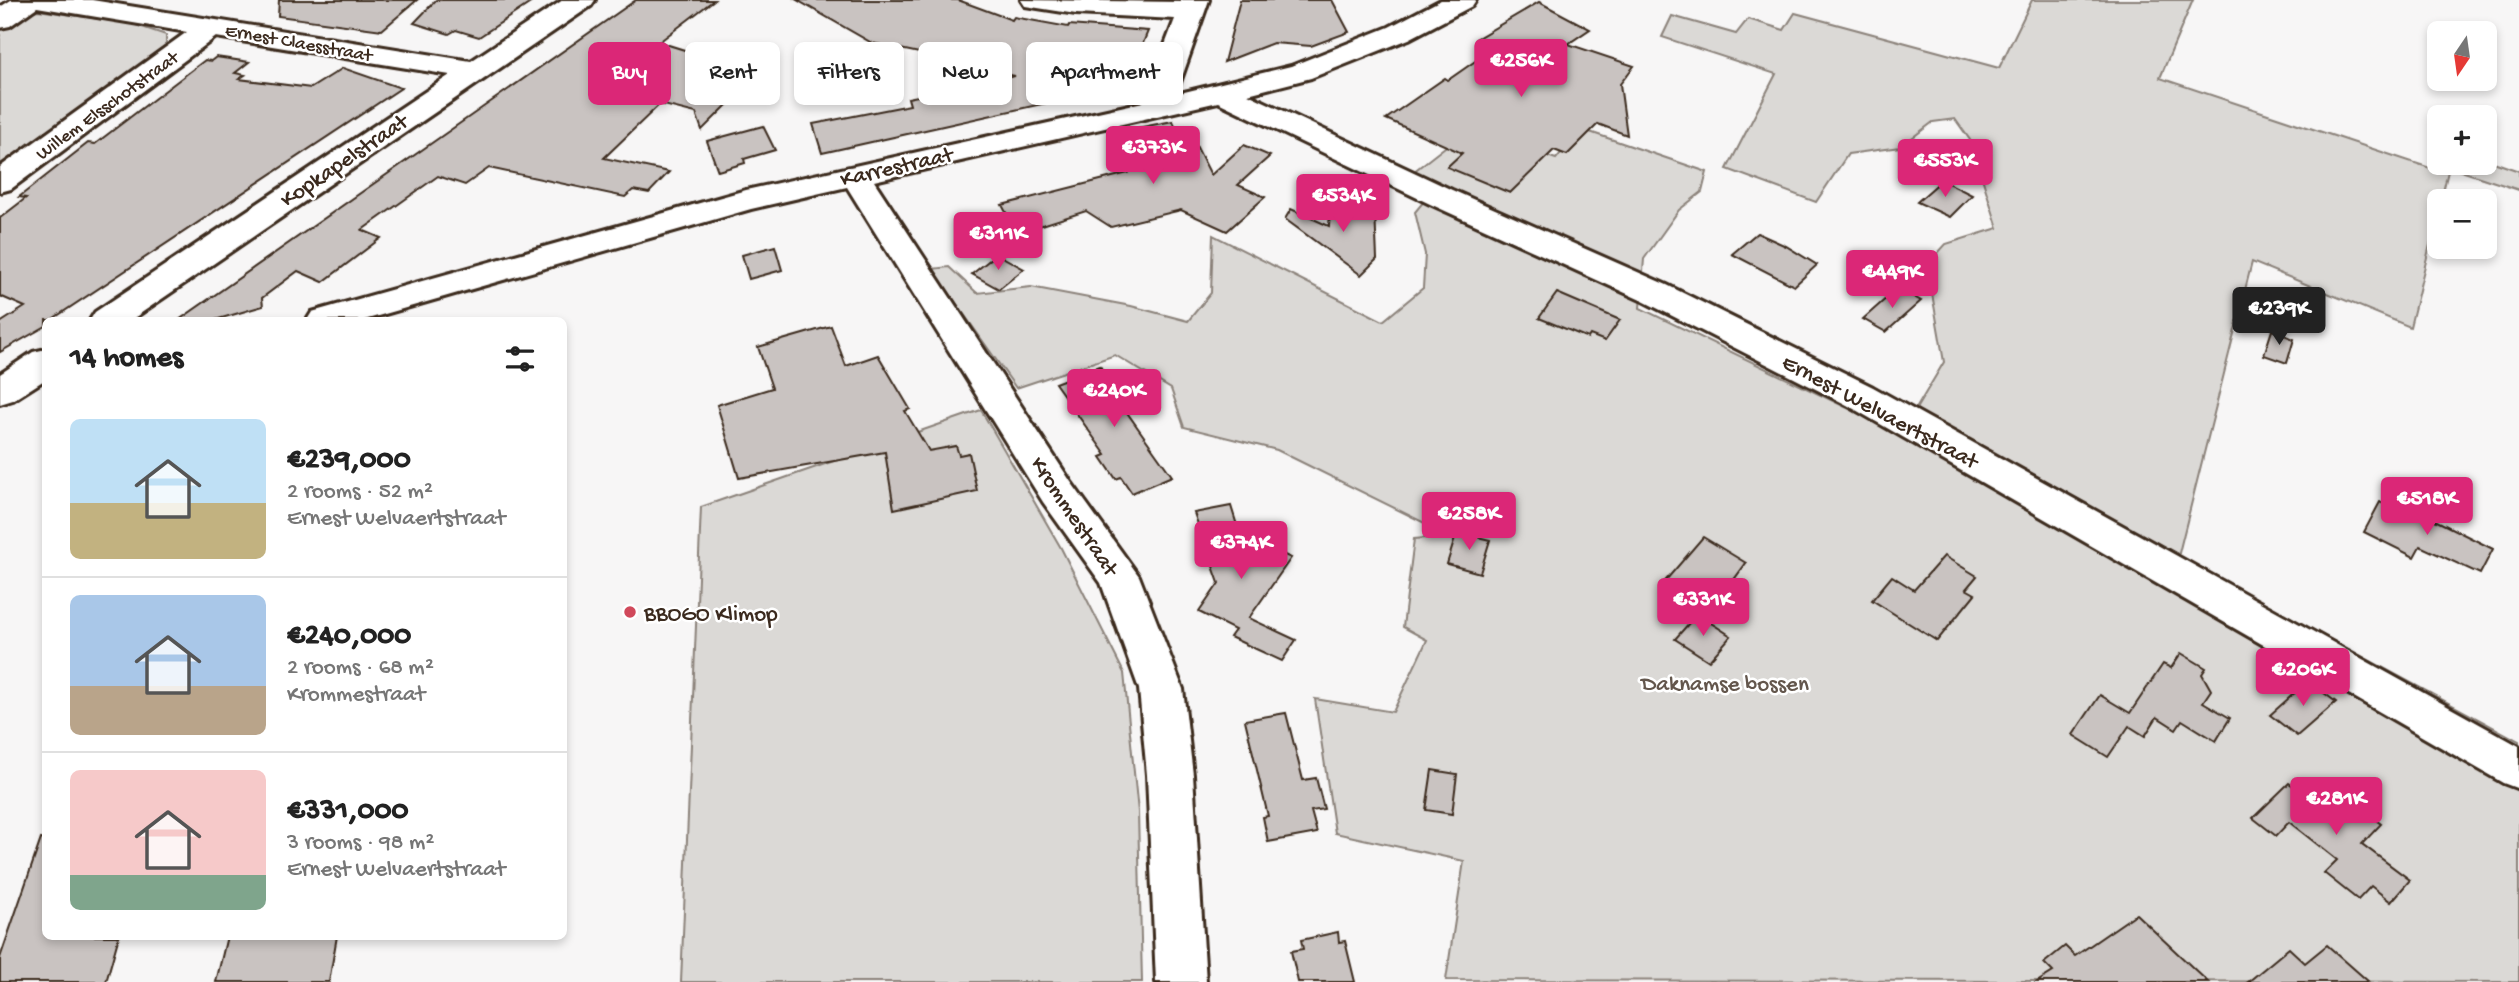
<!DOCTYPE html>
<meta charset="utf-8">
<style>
:root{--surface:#fff;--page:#f2f2f2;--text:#222;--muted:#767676;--line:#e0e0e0;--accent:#db2777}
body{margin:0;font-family:"Gochi Hand",sans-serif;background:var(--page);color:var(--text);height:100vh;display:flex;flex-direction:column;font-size:26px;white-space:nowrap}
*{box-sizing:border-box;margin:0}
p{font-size:23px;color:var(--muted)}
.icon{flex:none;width:38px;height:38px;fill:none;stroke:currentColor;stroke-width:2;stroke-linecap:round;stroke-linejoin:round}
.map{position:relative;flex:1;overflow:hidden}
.panel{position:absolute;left:42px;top:317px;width:525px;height:623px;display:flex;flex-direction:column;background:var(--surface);border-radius:10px;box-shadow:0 4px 10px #0003}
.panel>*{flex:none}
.hud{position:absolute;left:588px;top:42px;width:665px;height:63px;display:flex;gap:14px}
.needle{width:46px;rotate:193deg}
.controls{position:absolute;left:2427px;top:21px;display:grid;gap:14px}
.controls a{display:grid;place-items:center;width:70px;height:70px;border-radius:10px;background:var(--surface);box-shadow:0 4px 10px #0003;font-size:35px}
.price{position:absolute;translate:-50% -60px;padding:0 16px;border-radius:7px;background:var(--accent);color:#fff;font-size:23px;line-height:46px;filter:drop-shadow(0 2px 4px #0008)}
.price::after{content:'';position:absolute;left:50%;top:42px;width:21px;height:16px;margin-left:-10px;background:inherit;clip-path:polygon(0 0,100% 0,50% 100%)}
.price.active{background:#222;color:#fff}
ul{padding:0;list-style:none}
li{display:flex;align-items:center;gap:21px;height:175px;padding:0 28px}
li+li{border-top:2px solid var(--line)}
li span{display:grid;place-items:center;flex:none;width:196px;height:140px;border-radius:10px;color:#555}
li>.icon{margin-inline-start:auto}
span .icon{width:84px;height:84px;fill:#fffc;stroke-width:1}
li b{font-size:30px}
h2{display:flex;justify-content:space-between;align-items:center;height:84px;padding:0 28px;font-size:30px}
.tag{padding:0 24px;border-radius:10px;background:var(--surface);box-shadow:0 4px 10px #0003;font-size:24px;line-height:63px}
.tag.active{background:var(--accent);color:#fff}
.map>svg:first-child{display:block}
.green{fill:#dbd9d6;stroke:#8b827a;stroke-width:2}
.building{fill:#c9c3c1;stroke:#3b2a1e;stroke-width:2}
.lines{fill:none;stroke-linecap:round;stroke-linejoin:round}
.minor-casing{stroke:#3b2a1e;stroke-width:6}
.minor{fill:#fff;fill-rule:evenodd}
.poi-dot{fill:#d1495b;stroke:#fff;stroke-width:2.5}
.labels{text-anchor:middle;stroke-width:5;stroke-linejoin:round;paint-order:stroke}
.far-street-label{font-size:19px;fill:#3b2a1e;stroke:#fff}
.street-label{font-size:23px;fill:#3b2a1e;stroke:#fff}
.poi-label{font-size:23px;fill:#3b2a1e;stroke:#fff;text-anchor:start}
.park-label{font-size:23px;fill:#63564c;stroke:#fff}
</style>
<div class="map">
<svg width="2519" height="982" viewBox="0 0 2519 982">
<rect width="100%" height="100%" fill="#f7f6f6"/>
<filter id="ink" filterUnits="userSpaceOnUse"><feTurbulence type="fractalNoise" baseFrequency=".0143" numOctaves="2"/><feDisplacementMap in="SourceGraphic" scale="14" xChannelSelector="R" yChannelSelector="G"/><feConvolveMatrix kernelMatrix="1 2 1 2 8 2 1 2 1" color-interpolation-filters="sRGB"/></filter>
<g filter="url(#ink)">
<!-- green -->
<g class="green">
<polygon points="2032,0 2193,0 2160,78 2436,170 2439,154 2440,163 2485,163 2485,159 2519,171 2519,190 2449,167 2410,327 2252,262 2178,557 2519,741 2519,982 1446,980 1464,861 1335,833 1315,699 1393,712 1427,640 1403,627 1414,539 1451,536 1277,450 1184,427 1171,389 1115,355 1016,388 932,269 949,267 977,293 1031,287 1131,306 1188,321 1211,293 1213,235 1383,321 1423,288 1425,254 1415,212 1439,183 1413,172 1468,129 1556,159 1581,129 1707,172 1702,192 1679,210 1644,259 1640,308 1901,434 1944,362 1927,265 1946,244 1998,228 1970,140 1955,119 1933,122 1900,147 1848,154 1816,202 1727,169 1776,74 1662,37 1672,16 1736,34 1748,19 1784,30 1795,13 1999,68"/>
<polygon points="38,10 133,24 166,35 166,45 0,167 0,18"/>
<polygon points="981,410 1061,548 1124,673 1138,812 1142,982 681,982 701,507"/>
</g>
<!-- building -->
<g class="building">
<polygon points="279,0 417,0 382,30 278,16"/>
<polygon points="436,0 535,0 479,37 456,30 449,34 414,23"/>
<polygon points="636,0 714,0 659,42 707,57 696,66 719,73 699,88 736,96 702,130 696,113 660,104 604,158 669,172 649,193 633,190 625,197 489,168 465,185 438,176 362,230 381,238 323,282 298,271 262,298 263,306 215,320 179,320"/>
<polygon points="797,0 958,0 1012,20 1014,17 1068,27 1069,25 1148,31 1131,73 1076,68 1092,91 1079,89 1082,95 822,153 813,124 910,105 908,98 1015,76 926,58 929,55 872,43"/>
<polygon points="1240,0 1332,0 1349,32 1311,46 1273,43 1224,62"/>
<polygon points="1539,2 1590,29 1568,44 1634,66 1620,84 1627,135 1598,124 1567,155 1554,150 1510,193 1447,167 1462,153 1386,119 1445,78 1448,80 1494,48 1476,39"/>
<polygon points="216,57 249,62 235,73 245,75 239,79 311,88 343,68 401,88 51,320 46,320 46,326 0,352 0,323 25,307 0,296 0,218 26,198 19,197 88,143 95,144 205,60 211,61"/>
<polygon points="1173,121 1176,128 1186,126 1211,175 1244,145 1270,156 1238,185 1265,197 1227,231 1181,210 1111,227 1086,211 1017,233 1002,205 1128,173 1118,166 1127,161 1122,157 1133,152 1122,131"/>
<polygon points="763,126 775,150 744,159 745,163 718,171 707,141"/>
<polygon points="1942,180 1972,195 1950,217 1917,202"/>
<polygon points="1331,199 1361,209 1375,210 1377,259 1361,275 1285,219 1291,209 1329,226"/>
<polygon points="1757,233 1786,246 1817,265 1794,286 1732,254"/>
<polygon points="775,246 782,270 749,279 742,255"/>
<polygon points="997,254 1024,269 999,289 972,274"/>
<polygon points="1898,288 1921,301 1886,332 1863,319"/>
<polygon points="1557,293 1620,320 1605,341 1590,335 1588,338 1539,318"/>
<polygon points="831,326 846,366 878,355 910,409 905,411 929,451 956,446 959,455 969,453 977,491 894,509 885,452 739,478 717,405 772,388 758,347"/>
<polygon points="2272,330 2294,339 2287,363 2264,355"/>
<polygon points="1100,366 1126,401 1121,404 1172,476 1132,493 1121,477 1116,479 1101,457 1106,455 1055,383"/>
<polygon points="2380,502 2406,515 2411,508 2493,549 2480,574 2420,546 2414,557 2364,532"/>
<polygon points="1231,506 1240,535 1291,558 1249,618 1296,640 1282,661 1230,637 1235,630 1199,612 1219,583 1194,513"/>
<polygon points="1457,532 1490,540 1480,573 1447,564"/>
<polygon points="1703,537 1746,563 1725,592 1734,597 1715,621 1660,587"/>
<polygon points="1944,556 1977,576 1966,589 1975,594 1937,641 1872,600 1892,576 1914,590"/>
<polygon points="1697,614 1731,636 1709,661 1675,639"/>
<polygon points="2181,653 2206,668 2202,674 2211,690 2203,702 2230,718 2216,741 2182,720 2176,729 2157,717 2145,736 2129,726 2108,757 2073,735 2100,695 2130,713 2163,664 2171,668"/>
<polygon points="2308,681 2336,702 2297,736 2270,715"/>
<polygon points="1286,713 1303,780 1316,778 1324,809 1311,811 1317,833 1268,842 1263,817 1268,816 1245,720"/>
<polygon points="1432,770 1457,774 1452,814 1426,810"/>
<polygon points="2322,780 2381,824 2362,844 2410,880 2391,902 2371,886 2358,900 2324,873 2337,860 2289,822 2276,836 2253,818 2289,783 2307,796"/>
<polygon points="41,839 46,840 46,936 119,936 106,982 0,982 0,958"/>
<polygon points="2136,914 2208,982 2037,982 2053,972 2044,963 2065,946 2075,956"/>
<polygon points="1338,932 1339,942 1345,941 1355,982 1298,982 1291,951 1303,949 1301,940"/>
<polygon points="227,936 337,936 329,982 216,982"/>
<polygon points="2327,945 2369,982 2248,982 2289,948 2305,963"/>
</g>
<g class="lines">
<defs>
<g id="minor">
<polygon points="11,0 92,0 471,61 563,0 595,0 591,6 131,320 90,320 95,312 450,75 216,37 11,189 0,192 0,167 187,32 37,7 10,26 0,28 0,7"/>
<polygon points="1021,0 1181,2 1181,0 1209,0 1176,94 1291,66 1389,27 1441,0 1476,0 1472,6 1409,39 1311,78 1248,94 1452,190 1667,285 1873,387 2519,746 2519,789 2503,783 1847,405 1643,301 1430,204 1218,102 874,181 1071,482 1139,576 1183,689 1193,775 1206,982 1156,982 1147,775 1139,689 1101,583 1043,502 847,187 751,209 364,320 307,320 312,312 746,190 1143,102 1175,19 1076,14 1025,6"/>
<polygon points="46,349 46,379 13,400 0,404 0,374 33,352"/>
</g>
</defs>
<!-- minor casing -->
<use href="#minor" class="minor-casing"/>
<!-- minor -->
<use href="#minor" class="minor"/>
</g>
</g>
<!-- markers -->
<circle class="poi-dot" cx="630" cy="612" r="7"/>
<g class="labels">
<!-- far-street labels -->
<g class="far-street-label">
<text transform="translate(299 41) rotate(10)" y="7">Ernest Claesstraat</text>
<text transform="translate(106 104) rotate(-36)" y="7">Willem Elsschotstraat</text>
</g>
<!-- street labels -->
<g class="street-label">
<text transform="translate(343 159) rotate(-34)" y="8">Kopkapelstraat</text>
<text transform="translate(896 165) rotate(-13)" y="8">Karrestraat</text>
<text transform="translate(1881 410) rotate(28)" y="8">Ernest Welvaertstraat</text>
<text transform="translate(1076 515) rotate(56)" y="8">Krommestraat</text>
</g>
<!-- poi labels -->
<g class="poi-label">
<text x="644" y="620">BBOGO Klimop</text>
</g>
<!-- park labels -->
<g class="park-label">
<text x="1725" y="690">Daknamse bossen</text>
</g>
</g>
</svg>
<div class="controls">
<a><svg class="needle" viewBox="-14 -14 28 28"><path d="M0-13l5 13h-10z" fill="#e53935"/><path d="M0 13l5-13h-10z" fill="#767676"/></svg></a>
<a>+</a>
<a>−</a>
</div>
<b class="price" style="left:1521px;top:99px">€256K</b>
<b class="price" style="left:1153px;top:186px">€373K</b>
<b class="price" style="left:1945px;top:199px">€553K</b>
<b class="price" style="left:1343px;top:234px">€534K</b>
<b class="price" style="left:998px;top:272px">€311K</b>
<b class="price" style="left:1892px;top:310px">€449K</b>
<b class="price active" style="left:2279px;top:347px">€239K</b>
<b class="price" style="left:1114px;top:429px">€240K</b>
<b class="price" style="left:2427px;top:537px">€518K</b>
<b class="price" style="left:1469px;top:552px">€258K</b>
<b class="price" style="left:1241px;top:581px">€374K</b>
<b class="price" style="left:1703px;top:638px">€331K</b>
<b class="price" style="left:2303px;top:708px">€206K</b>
<b class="price" style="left:2336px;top:837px">€281K</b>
<div class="hud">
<a class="tag active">Buy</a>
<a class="tag">Rent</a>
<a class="tag">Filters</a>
<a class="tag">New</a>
<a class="tag">Apartment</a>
</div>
<section class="panel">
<h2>14 homes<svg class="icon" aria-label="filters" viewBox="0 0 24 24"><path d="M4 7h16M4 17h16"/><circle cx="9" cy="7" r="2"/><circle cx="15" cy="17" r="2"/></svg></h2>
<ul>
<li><span style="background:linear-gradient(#bfe0f5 60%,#c2b280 0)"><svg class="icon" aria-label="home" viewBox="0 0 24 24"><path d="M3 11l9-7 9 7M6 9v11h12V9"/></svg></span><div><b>€239,000</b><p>2 rooms · 52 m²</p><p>Ernest Welvaertstraat</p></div></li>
<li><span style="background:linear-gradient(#a9c7e8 65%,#b9a48a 0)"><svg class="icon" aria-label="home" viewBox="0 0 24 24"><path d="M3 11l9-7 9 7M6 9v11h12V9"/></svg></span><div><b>€240,000</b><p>2 rooms · 68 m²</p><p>Krommestraat</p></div></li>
<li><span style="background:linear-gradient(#f6c9c9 75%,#7fa58c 0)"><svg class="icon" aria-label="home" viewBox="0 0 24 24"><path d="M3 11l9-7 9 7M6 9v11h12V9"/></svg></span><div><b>€331,000</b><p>3 rooms · 98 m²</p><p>Ernest Welvaertstraat</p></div></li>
</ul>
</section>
</div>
